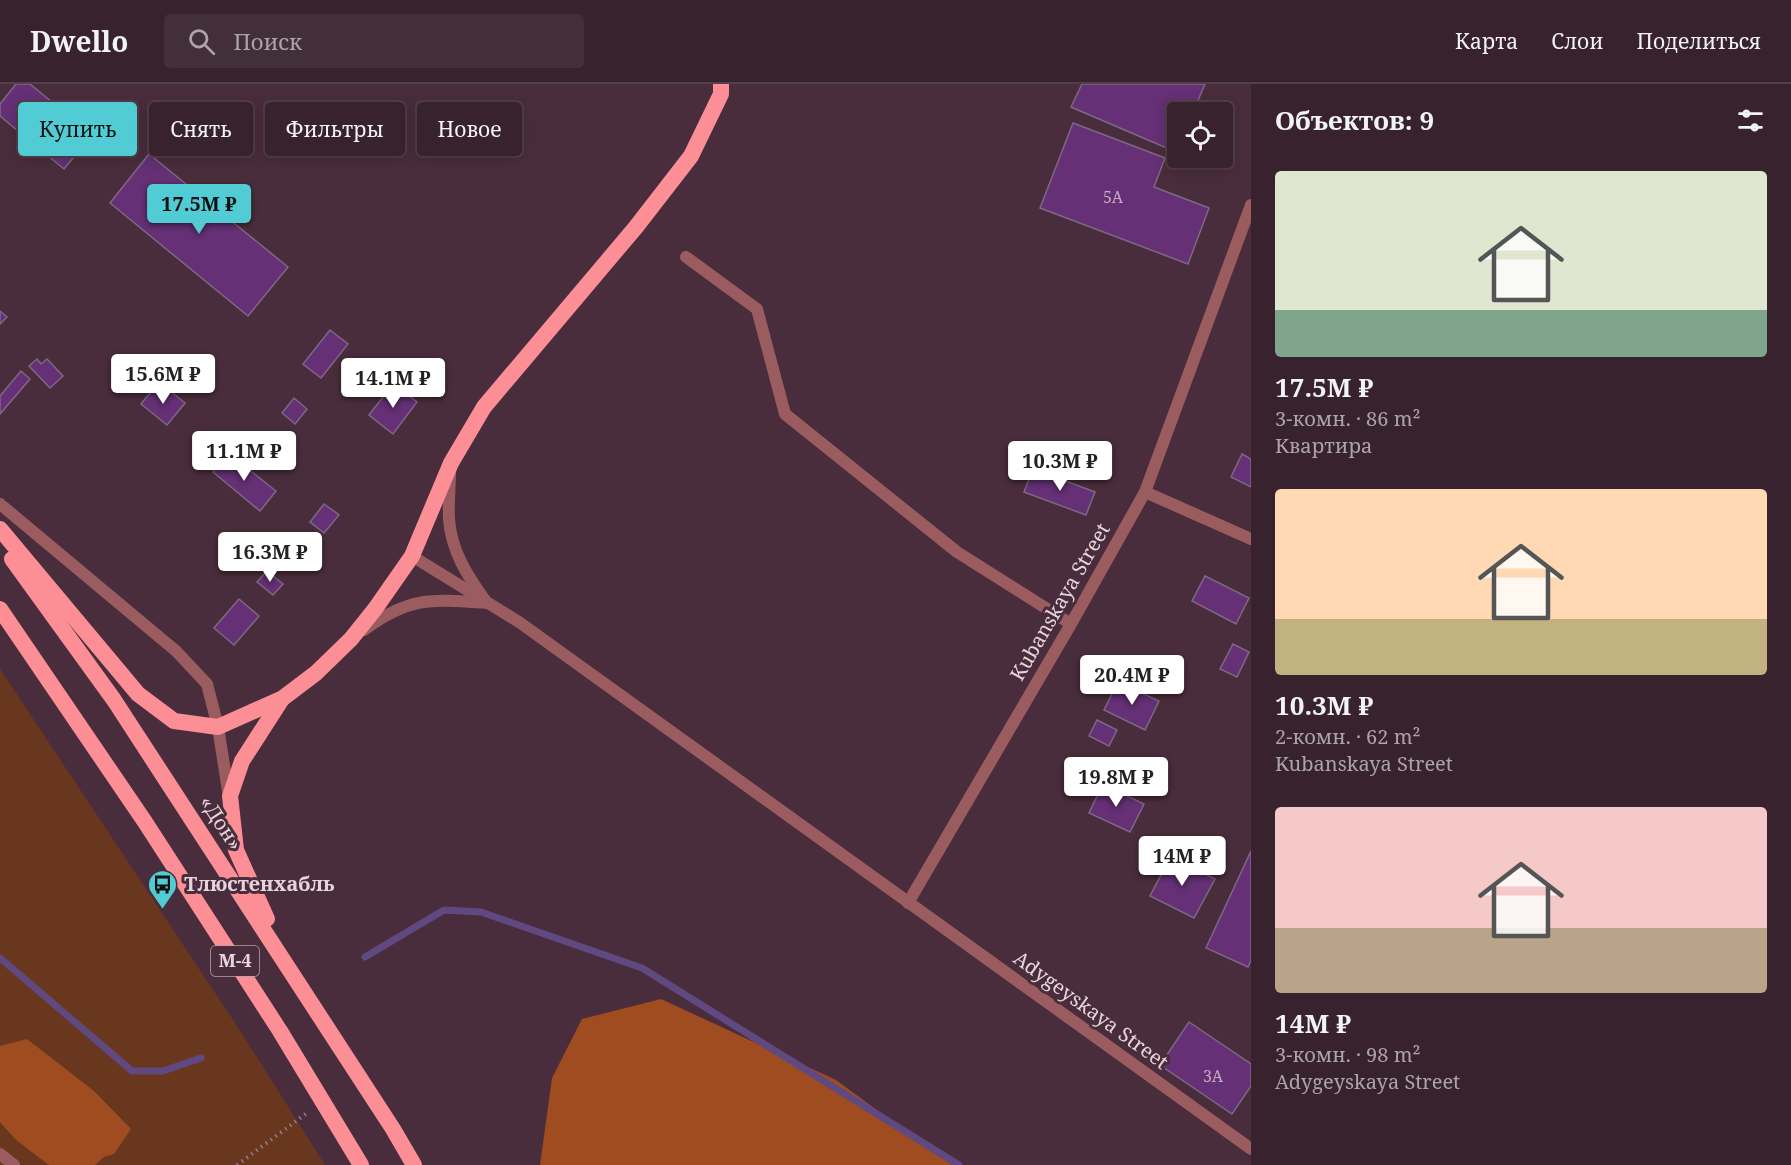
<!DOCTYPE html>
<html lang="ru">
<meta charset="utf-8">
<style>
:root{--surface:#38222d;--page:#432f39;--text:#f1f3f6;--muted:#aba4aa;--line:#523f49;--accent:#51ccd4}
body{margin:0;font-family:"Noto Serif",serif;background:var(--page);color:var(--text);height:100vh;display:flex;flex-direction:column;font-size:22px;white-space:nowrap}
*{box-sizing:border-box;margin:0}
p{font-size:20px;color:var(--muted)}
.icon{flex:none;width:33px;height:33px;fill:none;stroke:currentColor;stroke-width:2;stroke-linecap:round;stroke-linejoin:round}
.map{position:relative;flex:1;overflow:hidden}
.drawer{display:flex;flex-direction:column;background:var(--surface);width:540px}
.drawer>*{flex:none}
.top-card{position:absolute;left:18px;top:18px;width:570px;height:54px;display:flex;gap:12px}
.tools{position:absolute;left:1167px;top:18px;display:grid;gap:12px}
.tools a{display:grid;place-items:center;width:66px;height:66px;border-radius:6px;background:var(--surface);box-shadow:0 3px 15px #0003,0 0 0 2px var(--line);font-size:30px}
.price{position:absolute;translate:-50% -51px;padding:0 14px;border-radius:6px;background:#fff;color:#222;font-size:20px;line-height:39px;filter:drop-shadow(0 2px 3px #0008)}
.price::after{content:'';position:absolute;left:50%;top:36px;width:18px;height:14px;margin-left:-9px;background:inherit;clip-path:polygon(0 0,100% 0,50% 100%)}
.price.selected{background:var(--accent);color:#111}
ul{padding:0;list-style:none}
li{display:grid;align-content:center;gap:12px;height:318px;padding:0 24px}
li span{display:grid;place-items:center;height:186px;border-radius:6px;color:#555}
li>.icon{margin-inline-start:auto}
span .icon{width:108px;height:108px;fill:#fffc;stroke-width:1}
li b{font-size:26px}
h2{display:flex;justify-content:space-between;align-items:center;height:72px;padding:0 24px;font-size:26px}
.tag{padding:0 21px;border-radius:6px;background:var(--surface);box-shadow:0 3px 15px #0003,0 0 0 2px var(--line);font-size:21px;line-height:54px}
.tag.selected{background:var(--accent);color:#111}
header{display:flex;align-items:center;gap:36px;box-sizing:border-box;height:84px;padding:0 30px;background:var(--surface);border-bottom:2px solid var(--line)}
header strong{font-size:28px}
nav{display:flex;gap:33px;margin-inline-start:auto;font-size:21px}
.search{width:420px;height:54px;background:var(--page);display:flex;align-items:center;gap:15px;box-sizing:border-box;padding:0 21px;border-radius:6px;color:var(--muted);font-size:22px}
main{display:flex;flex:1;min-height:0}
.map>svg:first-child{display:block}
.green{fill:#69371e}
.forest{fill:#9f4c20}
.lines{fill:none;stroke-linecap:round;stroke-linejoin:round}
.stream{stroke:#604981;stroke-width:7}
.building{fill:#653075;stroke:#7d6884;stroke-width:1.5}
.path{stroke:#947c88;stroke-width:4;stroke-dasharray:1.5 4.5;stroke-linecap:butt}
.service{stroke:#9b5c60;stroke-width:12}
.minor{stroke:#9b5c60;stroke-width:12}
.trunk{stroke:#fc8f96;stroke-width:16}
.labels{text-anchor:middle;stroke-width:6;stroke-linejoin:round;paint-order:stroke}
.number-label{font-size:16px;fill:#c6abc3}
.shield{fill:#4a2d3c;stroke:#b8a2ad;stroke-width:1.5}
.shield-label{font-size:18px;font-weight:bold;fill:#e7d4dd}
.street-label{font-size:20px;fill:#e7d4dd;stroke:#4a2d3c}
.poi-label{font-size:20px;font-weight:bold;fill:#e7d4dd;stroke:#4a2d3c;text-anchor:start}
</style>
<header>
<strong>Dwello</strong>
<div class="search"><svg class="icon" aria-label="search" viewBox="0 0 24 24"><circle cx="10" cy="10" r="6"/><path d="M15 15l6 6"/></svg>Поиск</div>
<nav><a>Карта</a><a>Слои</a><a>Поделиться</a></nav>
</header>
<main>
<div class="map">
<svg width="1251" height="1081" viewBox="0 0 1251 1081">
<rect width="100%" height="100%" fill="#4a2d3c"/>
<!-- green -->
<polygon class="green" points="0,585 237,942 325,1081 0,1081"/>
<!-- forest -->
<g class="forest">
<polygon points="661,915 836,996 952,1081 540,1081 552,994 582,935"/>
<polygon points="27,955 94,1007 131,1045 114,1070 104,1073 95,1081 49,1081 16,1056 0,1038 0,962"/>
</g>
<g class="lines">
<!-- stream -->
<g class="stream">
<polyline points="365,873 444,826 481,828 642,884 959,1081"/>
<polyline points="0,874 132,987 163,987 201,974"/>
</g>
</g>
<!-- building -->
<g class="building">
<polygon points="16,0 30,0 92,51 64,85 0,32 0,20"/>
<polygon points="1082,0 1205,0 1193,28 1178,28 1178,64 1176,68 1071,23"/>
<polygon points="1073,39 1165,74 1154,103 1209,124 1188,180 1040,124"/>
<polygon points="149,70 288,183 248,232 110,119"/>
<polygon points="0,227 7,233 0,240"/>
<polygon points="330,246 348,260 321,294 303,280"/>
<polygon points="37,275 41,280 47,275 63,292 50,304 29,282"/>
<polygon points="21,287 30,295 0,330 0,312"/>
<polygon points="393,300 417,318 393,350 369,331"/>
<polygon points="155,303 165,310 169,306 185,319 167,341 141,320"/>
<polygon points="294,314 307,325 295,340 282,329"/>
<polygon points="228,369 276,407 260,427 213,388"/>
<polygon points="1242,370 1251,375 1251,403 1231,393"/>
<polygon points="1033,385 1095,408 1086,431 1024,408"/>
<polygon points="324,420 339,431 324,449 310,438"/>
<polygon points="267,487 283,500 273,511 257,498"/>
<polygon points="1205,492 1249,514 1236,540 1192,517"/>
<polygon points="239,515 259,532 234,561 214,544"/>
<polygon points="1233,560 1249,568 1237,593 1220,585"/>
<polygon points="1118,598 1159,617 1145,646 1104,626"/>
<polygon points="1097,636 1117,646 1109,662 1089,652"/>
<polygon points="1103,700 1144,720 1130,748 1089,729"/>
<polygon points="1251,767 1251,876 1248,883 1206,864"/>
<polygon points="1171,772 1215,795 1194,834 1150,812"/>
<polygon points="1189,938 1251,980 1251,1002 1232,1030 1160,981"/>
</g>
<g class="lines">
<!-- path -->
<polyline class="path" points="237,1081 307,1029"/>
<!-- service -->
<g class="service">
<polyline points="686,173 757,225 785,330 957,468 1071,540"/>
<polyline points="0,420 176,567 207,600 218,643 229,713"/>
<polyline points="0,1070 14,1081"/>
</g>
<!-- minor -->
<g class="minor">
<polyline points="1145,408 1251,455"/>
<polyline points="412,472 519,538 1251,1065"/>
<path d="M364,546C409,512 433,515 487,519C468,493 451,467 449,435C448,419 450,403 450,388"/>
<polyline points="908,819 1071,540 1145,408 1251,121"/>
</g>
<!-- trunk -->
<g class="trunk">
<polyline points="0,445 138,610 174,637 218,643 283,614 316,589 351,555 375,525 412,472 451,379 484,323 636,143 691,72 721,10 721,0"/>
<polyline points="12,475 114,616 393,1045 414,1081"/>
<polyline points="0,525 145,738 280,947 361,1081"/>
<polyline points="267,835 236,766 230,712 242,677 282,615"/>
</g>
</g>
<!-- icons -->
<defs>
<symbol id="bus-pin" viewBox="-11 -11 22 30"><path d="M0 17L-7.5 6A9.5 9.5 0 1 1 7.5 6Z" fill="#51ccd4" stroke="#4a2d3c"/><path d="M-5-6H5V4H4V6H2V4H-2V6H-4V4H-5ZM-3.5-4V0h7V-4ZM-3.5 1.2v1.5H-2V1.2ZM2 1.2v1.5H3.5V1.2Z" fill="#111"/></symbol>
</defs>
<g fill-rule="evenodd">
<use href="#bus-pin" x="146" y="784" width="33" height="45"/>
</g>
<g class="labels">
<!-- number labels -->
<g class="number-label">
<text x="1113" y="119">5А</text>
<text x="1213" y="998">3А</text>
</g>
<!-- shield labels -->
<rect class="shield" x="211" y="862" width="48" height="30" rx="4.5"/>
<g class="shield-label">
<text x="235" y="883">М-4</text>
</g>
<!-- street labels -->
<g class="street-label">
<text transform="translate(1060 518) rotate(-60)" y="7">Kubanskaya Street</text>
<text transform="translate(221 739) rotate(57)" y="7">«Дон»</text>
<text transform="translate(1091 926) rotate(36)" y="7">Adygeyskaya Street</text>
</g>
<!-- poi labels -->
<g class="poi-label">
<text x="184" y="807">Тлюстенхабль</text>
</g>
</g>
</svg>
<div class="tools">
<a><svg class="icon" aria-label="locate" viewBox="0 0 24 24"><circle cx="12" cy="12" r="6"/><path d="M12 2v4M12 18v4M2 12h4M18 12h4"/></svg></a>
</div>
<b class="price selected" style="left:199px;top:151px">17.5M ₽</b>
<b class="price" style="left:163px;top:321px">15.6M ₽</b>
<b class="price" style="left:393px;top:325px">14.1M ₽</b>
<b class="price" style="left:244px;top:398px">11.1M ₽</b>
<b class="price" style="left:1060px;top:408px">10.3M ₽</b>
<b class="price" style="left:270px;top:499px">16.3M ₽</b>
<b class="price" style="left:1132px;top:622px">20.4M ₽</b>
<b class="price" style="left:1116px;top:724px">19.8M ₽</b>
<b class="price" style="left:1182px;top:803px">14M ₽</b>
<div class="top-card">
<a class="tag selected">Купить</a>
<a class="tag">Снять</a>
<a class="tag">Фильтры</a>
<a class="tag">Новое</a>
</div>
</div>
<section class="drawer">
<h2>Объектов: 9<svg class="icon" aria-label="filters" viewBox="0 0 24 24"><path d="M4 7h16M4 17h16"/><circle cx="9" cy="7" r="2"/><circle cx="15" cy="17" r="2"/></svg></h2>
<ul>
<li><span style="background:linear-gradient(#dfe7d0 75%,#7fa58c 0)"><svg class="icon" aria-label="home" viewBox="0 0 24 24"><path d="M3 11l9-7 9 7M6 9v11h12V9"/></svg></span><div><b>17.5M ₽</b><p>3-комн. · 86 m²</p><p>Квартира</p></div></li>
<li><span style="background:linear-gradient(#ffd9b3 70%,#c2b280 0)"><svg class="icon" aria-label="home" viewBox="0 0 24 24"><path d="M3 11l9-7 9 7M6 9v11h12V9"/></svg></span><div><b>10.3M ₽</b><p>2-комн. · 62 m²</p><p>Kubanskaya Street</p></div></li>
<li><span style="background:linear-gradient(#f6c9c9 65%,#b9a48a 0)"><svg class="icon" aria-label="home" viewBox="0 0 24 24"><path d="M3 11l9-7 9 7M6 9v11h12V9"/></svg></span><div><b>14M ₽</b><p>3-комн. · 98 m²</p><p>Adygeyskaya Street</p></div></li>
</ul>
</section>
</main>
